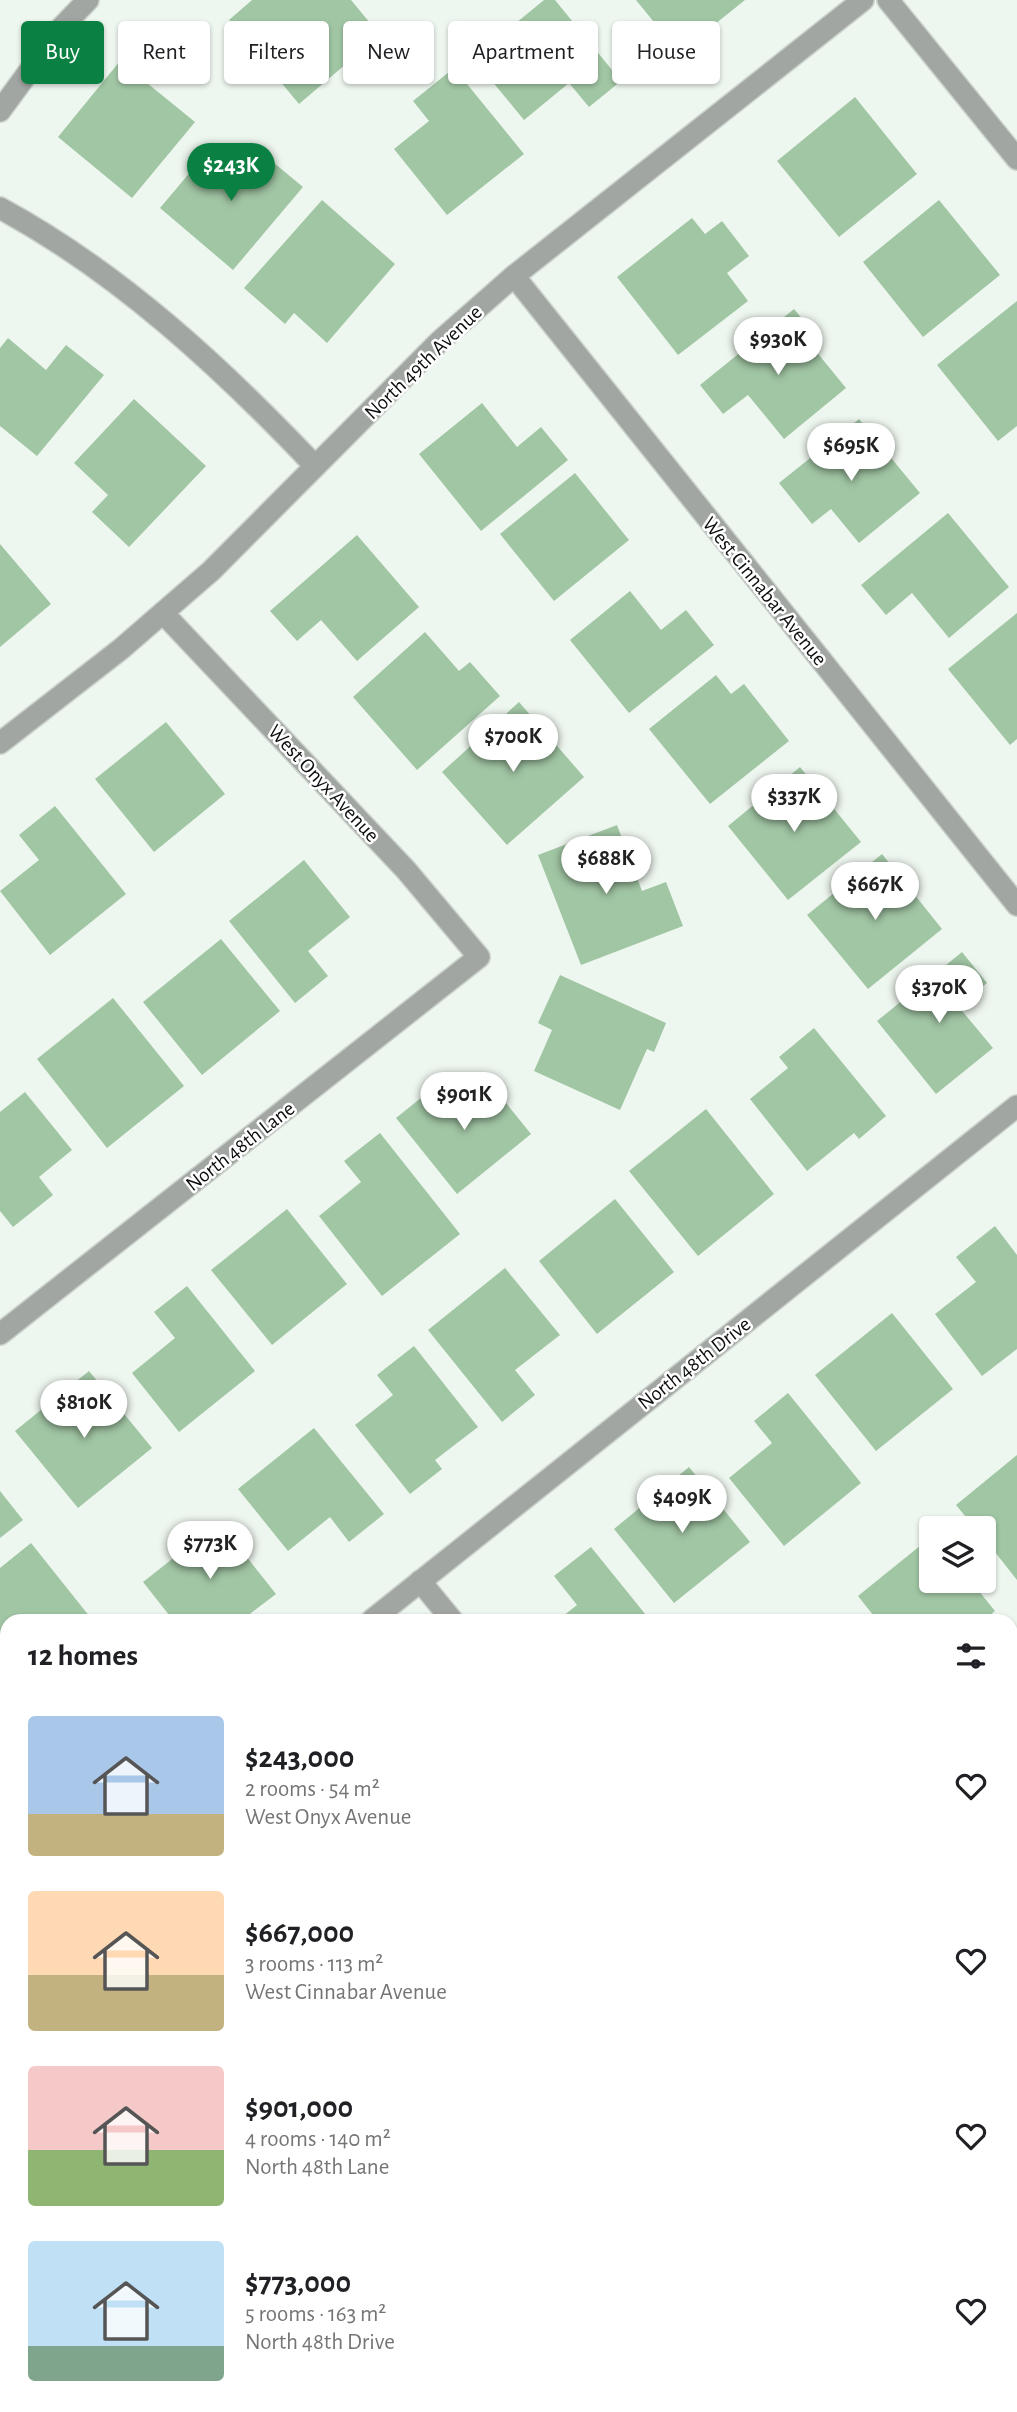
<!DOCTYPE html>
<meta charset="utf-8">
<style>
:root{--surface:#fff;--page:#f2f2f2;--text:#202124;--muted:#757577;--accent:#0b8043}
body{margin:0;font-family:"Alegreya Sans",sans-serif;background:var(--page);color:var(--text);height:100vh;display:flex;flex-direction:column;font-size:26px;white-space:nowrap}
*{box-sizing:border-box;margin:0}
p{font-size:23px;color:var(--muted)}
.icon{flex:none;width:38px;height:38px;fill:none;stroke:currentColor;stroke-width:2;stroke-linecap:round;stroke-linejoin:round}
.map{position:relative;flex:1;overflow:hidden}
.details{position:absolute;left:0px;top:1614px;width:1018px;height:800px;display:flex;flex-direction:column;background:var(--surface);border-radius:21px 21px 0 0;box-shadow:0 2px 5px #0004}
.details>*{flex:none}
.hud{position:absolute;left:21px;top:21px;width:976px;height:63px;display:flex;gap:14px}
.controls{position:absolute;left:919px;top:1516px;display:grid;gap:14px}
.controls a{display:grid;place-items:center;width:77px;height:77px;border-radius:7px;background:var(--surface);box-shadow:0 2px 5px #0004;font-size:35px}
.price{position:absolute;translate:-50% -60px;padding:0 16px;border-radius:24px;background:#fff;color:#222;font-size:23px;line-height:46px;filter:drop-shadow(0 2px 4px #0008)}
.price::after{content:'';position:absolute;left:50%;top:42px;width:21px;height:16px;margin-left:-10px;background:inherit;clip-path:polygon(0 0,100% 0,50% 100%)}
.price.active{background:var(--accent);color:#fff}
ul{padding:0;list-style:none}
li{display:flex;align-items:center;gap:21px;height:175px;padding:0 28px}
li span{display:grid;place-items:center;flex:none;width:196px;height:140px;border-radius:7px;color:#555}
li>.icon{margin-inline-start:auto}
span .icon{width:84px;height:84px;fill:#fffc;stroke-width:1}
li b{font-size:30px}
h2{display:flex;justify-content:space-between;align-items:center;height:84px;padding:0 28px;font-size:30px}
.pill{padding:0 24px;border-radius:7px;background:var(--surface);box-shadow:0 2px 5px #0004;font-size:24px;line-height:63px}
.pill.active{background:var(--accent);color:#fff}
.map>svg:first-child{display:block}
.building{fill:#a1c6a4}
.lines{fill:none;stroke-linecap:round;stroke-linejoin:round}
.minor-casing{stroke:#cad2cb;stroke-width:24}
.minor{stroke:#a2a6a2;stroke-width:21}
.labels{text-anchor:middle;stroke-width:5;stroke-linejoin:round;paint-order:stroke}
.street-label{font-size:21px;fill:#0b0e0c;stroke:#fff}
</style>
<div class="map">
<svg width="1017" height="2412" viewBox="0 0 1017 2412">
<rect width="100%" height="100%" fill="#eef7ef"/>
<!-- building -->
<g class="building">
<polygon points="252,0 351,0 380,35 299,104 229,20"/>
<polygon points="544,0 555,0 621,81 589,107 569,83 524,120 473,58"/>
<polygon points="636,0 745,0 679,53"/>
<polygon points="120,61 195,122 132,198 58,137"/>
<polygon points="454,68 524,154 447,215 394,149 429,121 413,101"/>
<polygon points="855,97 917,174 839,237 777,161"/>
<polygon points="214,144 246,172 262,153 303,187 233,270 160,208"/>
<polygon points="322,200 395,264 327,343 294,313 285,324 244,288"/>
<polygon points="939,200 1000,275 923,337 863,262"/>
<polygon points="692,218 705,234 722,221 749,256 727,273 748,301 678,355 617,277"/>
<polygon points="1017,301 1017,426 998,441 937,365"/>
<polygon points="794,309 814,333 806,339 846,388 784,439 748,395 723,414 700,385"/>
<polygon points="8,338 46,370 66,345 104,375 37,456 0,426 0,348"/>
<polygon points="134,399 206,466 129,547 92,512 108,495 74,463"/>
<polygon points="482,403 517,447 541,427 568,460 481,531 419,454"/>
<polygon points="859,419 920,493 859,543 831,509 812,524 779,483"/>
<polygon points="575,473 629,540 554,601 500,534"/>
<polygon points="948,513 1009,587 949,638 912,593 886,615 861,585"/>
<polygon points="357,535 419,607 357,661 321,620 297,641 270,611"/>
<polygon points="0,544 51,604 0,647"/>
<polygon points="630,591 661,630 686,610 714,645 629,713 570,640"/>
<polygon points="1017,613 1017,739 1010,745 948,669"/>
<polygon points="425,632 459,671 470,662 500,696 417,770 353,697"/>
<polygon points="716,675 731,694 744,684 789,741 710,804 649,729"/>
<polygon points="519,702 584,777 507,845 442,772"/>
<polygon points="166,722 225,794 154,852 95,779"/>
<polygon points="800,767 861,842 788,900 728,826"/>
<polygon points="55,806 126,894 50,955 0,891 39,860 19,835"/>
<polygon points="617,825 642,891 666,882 683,926 581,965 538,855"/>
<polygon points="882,854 942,929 868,989 807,915"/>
<polygon points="304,860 350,917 308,951 328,976 295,1003 229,921"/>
<polygon points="221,939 280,1011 202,1075 143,1002"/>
<polygon points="962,952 987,983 958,1006 993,1048 936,1094 877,1021"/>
<polygon points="560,975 666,1023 654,1052 647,1049 620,1110 534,1071 552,1030 538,1023"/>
<polygon points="113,998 184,1086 107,1148 37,1059"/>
<polygon points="814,1028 886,1116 859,1139 854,1133 807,1171 750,1099 788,1068 779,1057"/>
<polygon points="486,1078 531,1134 457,1194 396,1118 437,1085 453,1105"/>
<polygon points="25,1092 72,1150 39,1177 53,1195 13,1227 0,1211 0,1112"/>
<polygon points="706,1109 774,1194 698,1256 629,1171"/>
<polygon points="380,1133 460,1234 382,1296 319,1216 361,1182 344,1161"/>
<polygon points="615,1199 674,1272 597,1334 539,1261"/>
<polygon points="287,1209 347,1284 272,1345 211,1270"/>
<polygon points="995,1226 1017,1255 1017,1349 982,1376 935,1314 976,1282 956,1257"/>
<polygon points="505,1268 560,1335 515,1370 535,1395 502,1422 428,1330"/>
<polygon points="187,1286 255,1371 179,1432 132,1373 175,1338 154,1312"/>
<polygon points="892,1313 953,1389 876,1451 815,1375"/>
<polygon points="414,1346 478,1427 435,1460 442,1469 410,1494 355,1425 393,1395 377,1375"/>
<polygon points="89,1371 152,1448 78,1508 15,1431"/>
<polygon points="788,1393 861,1483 784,1546 729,1478 772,1443 754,1421"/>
<polygon points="314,1428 384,1514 349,1542 330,1517 288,1551 238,1489"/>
<polygon points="1017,1455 1017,1580 984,1538 984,1528 975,1528 956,1505"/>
<polygon points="689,1467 750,1542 674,1603 614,1529"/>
<polygon points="0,1491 23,1520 0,1538"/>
<polygon points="219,1522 276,1594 242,1620 173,1620 143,1582"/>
<polygon points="931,1537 931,1580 970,1580 995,1611 984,1620 877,1620 858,1596"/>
<polygon points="31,1543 90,1617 86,1620 7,1620 7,1636 0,1642 0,1568"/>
<polygon points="591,1547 650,1620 558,1620 577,1605 554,1576"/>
<polygon points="0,1942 7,1943 6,2056 0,2055"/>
<polygon points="1012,2097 1017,2103 1017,2136 1012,2140"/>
<polygon points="0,2224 7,2232 7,2271 0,2277"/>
<polygon points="7,2296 7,2385 0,2376 0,2302"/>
<polygon points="1017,2341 1017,2412 993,2412 989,2406 1012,2406 1012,2345"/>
<polygon points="244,2406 273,2406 277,2412 236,2412"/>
<polygon points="560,2406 601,2406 606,2412 552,2412"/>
</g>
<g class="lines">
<defs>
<g id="minor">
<polyline points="888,0 1017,159"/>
<polyline points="0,111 60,29 88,0"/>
<path d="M0,208C120,273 222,368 315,466"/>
<polyline points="514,276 1017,905"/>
<polyline points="0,743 121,649 211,571 440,341 514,276 863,0"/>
<polyline points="0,1334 479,957 406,870 163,613"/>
<polyline points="420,1581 452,1620"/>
<polyline points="372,1620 1017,1106"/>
<polyline points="1012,1697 1017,1693"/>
<polyline points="0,1785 7,1793"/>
<polyline points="1012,2248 1017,2244"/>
<polyline points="113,2412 120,2406"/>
<polyline points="805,2412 813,2406"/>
</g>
</defs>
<!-- minor casing -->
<use href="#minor" class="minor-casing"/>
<!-- minor -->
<use href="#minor" class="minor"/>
</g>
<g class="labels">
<!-- street labels -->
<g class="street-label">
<text transform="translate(423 362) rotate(-44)" y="7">North 49th Avenue</text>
<text transform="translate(765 591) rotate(51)" y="7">West Cinnabar Avenue</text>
<text transform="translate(324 783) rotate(47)" y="7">West Onyx Avenue</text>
<text transform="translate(240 1146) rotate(-38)" y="7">North 48th Lane</text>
<text transform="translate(694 1363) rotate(-38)" y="7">North 48th Drive</text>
</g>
</g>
</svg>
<div class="controls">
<a><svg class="icon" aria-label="layers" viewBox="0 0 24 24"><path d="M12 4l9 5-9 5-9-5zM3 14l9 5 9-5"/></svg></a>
</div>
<b class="price active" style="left:231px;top:203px">$243K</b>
<b class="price" style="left:778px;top:377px">$930K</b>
<b class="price" style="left:851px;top:483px">$695K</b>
<b class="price" style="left:513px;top:774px">$700K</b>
<b class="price" style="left:794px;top:834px">$337K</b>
<b class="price" style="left:606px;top:896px">$688K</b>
<b class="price" style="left:875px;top:922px">$667K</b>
<b class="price" style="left:939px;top:1025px">$370K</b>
<b class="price" style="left:464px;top:1132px">$901K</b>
<b class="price" style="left:84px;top:1440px">$810K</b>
<b class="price" style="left:682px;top:1535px">$409K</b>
<b class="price" style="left:210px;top:1581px">$773K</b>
<div class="hud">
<a class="pill active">Buy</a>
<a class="pill">Rent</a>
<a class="pill">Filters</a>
<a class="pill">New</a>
<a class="pill">Apartment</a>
<a class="pill">House</a>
</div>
<section class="details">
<h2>12 homes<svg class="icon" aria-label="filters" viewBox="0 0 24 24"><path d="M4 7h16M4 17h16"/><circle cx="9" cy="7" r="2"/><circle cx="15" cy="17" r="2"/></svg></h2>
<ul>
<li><span style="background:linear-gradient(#a9c7e8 70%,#c2b280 0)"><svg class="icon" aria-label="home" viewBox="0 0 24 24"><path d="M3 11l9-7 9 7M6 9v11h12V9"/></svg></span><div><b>$243,000</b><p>2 rooms · 54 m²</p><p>West Onyx Avenue</p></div><svg class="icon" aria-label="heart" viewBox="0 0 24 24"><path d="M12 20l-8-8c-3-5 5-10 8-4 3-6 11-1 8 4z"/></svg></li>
<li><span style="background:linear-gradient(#ffd9b3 60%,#c2b280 0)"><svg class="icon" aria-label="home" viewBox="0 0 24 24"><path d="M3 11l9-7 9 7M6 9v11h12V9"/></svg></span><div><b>$667,000</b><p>3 rooms · 113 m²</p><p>West Cinnabar Avenue</p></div><svg class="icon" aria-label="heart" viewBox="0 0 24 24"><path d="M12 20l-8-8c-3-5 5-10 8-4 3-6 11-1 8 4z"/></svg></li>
<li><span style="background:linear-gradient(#f6c9c9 60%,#8fb573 0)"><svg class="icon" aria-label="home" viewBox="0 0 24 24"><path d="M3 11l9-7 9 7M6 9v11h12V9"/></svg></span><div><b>$901,000</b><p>4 rooms · 140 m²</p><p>North 48th Lane</p></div><svg class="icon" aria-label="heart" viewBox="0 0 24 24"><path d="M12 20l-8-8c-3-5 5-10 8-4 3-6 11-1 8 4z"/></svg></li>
<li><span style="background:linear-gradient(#bfe0f5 75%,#7fa58c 0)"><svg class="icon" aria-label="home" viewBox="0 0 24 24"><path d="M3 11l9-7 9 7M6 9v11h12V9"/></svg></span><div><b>$773,000</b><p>5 rooms · 163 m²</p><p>North 48th Drive</p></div><svg class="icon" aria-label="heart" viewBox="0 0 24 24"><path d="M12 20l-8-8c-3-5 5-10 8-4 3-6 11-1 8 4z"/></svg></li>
</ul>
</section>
</div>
